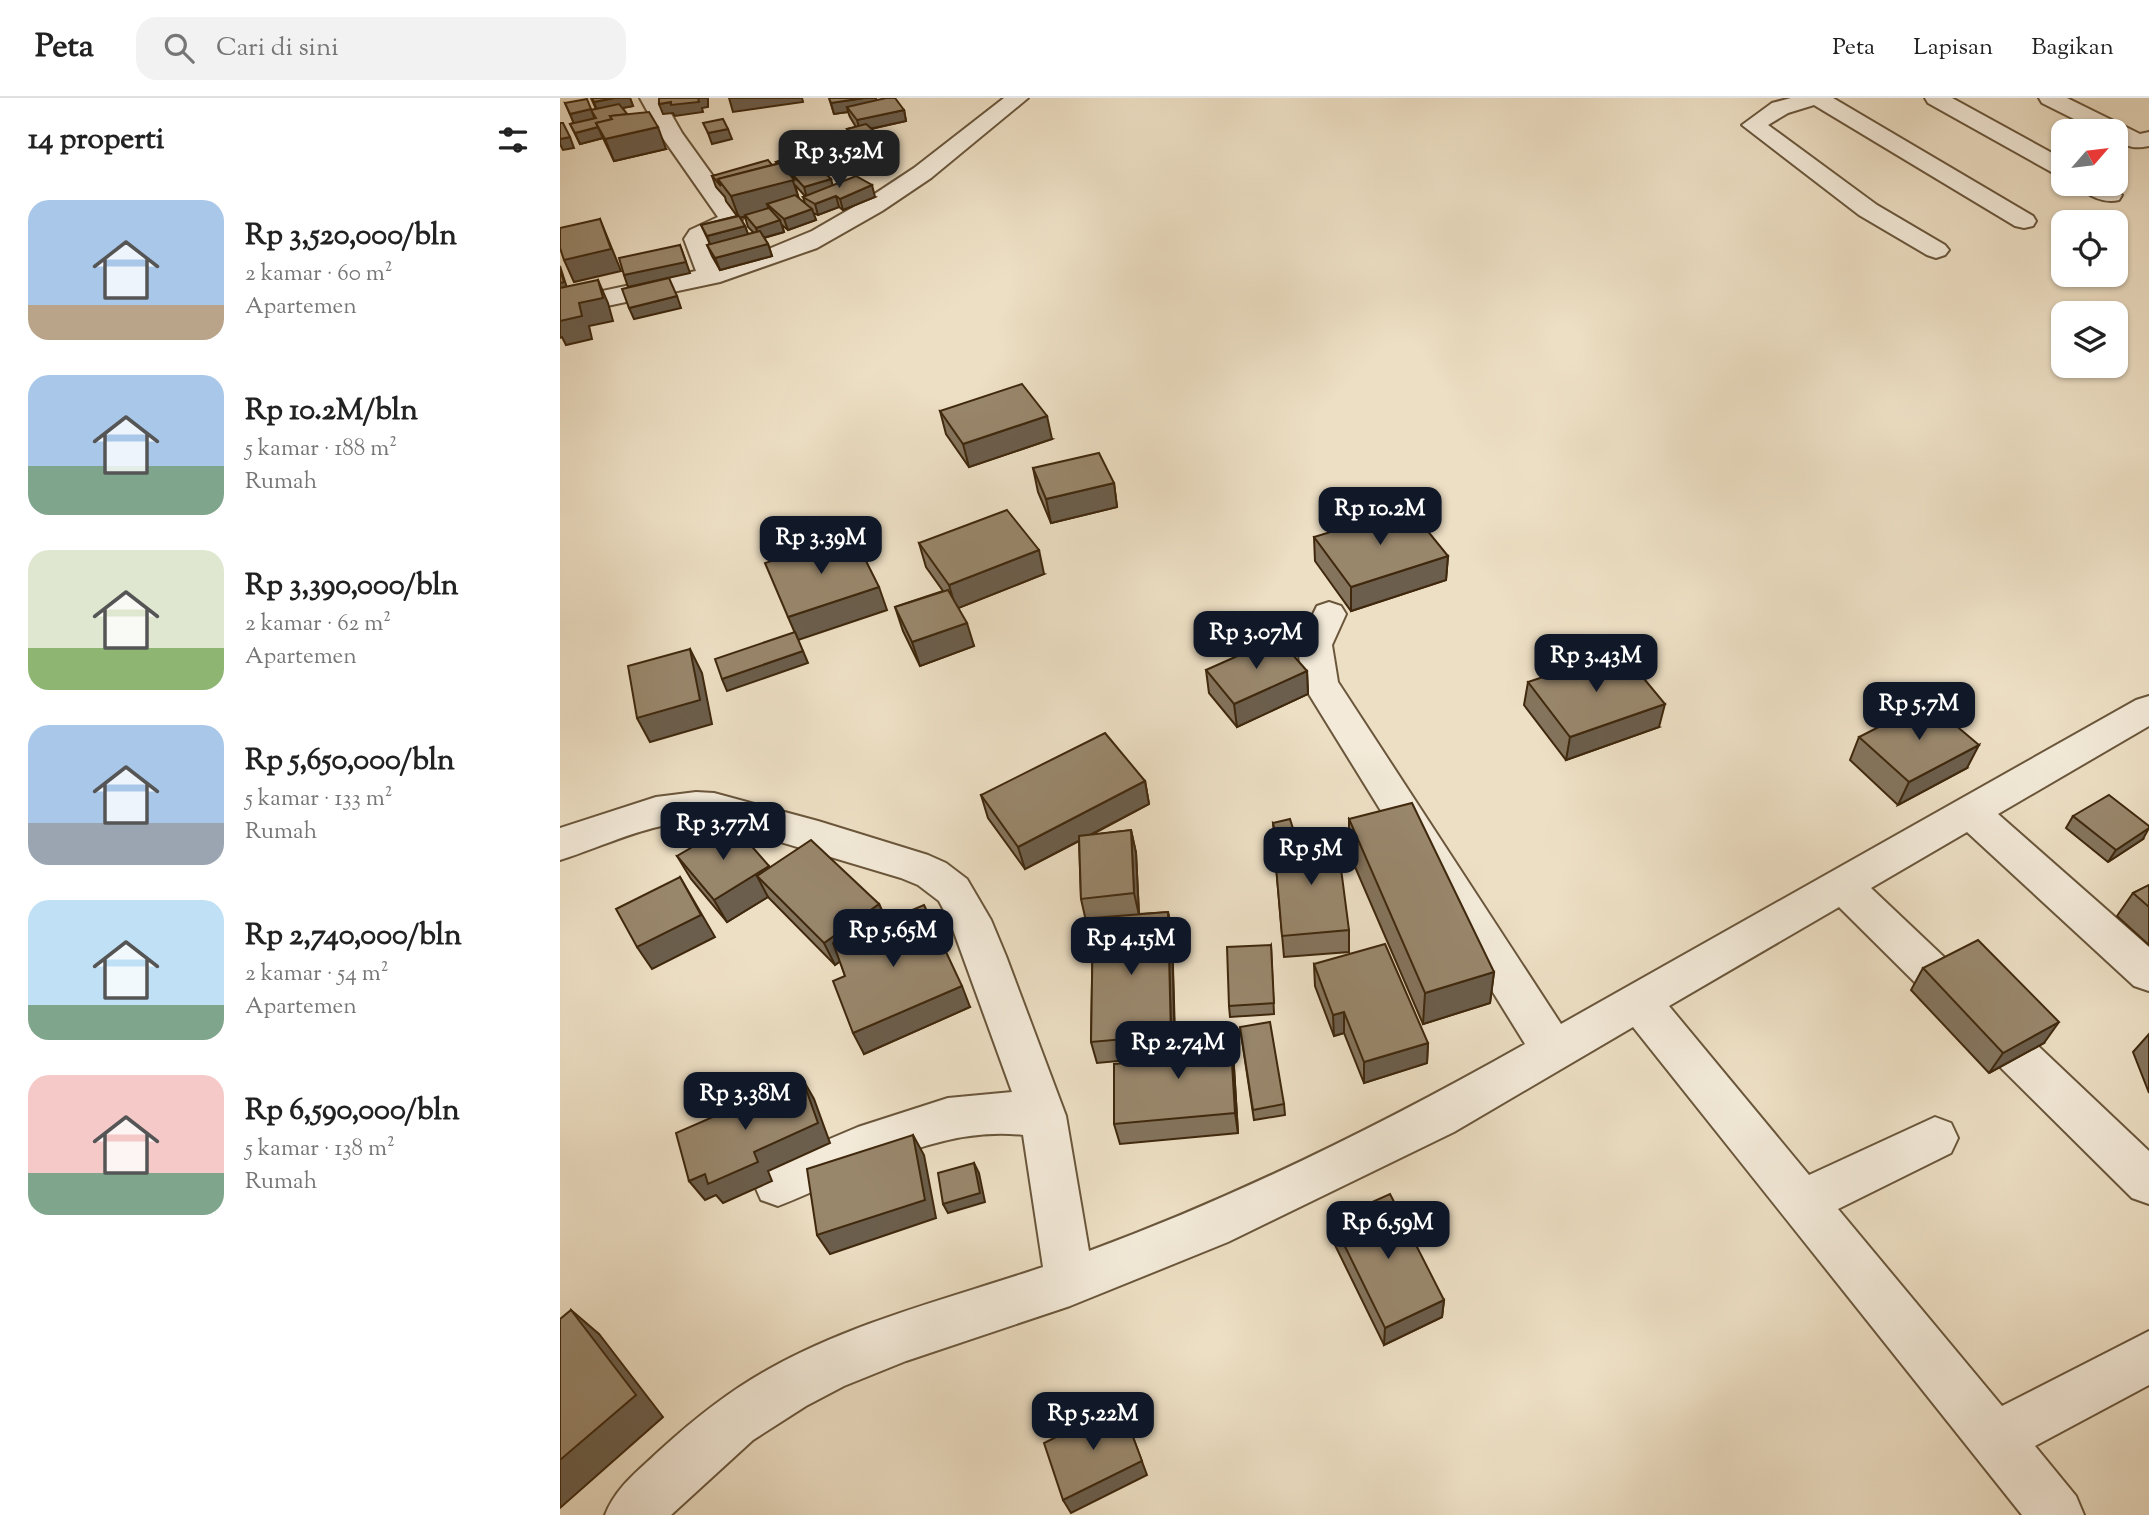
<!DOCTYPE html>
<html lang="id">
<meta charset="utf-8">
<style>
:root{--surface:#fff;--page:#f2f2f2;--text:#222;--muted:#767676;--line:#e0e0e0;--accent:#111827}
body{margin:0;font-family:"Sorts Mill Goudy",serif;background:var(--page);color:var(--text);height:100vh;display:flex;flex-direction:column;font-size:26px;white-space:nowrap}
*{box-sizing:border-box;margin:0}
p{font-size:23px;color:var(--muted)}
.icon{flex:none;width:38px;height:38px;fill:none;stroke:currentColor;stroke-width:2;stroke-linecap:round;stroke-linejoin:round}
.map{position:relative;flex:1;overflow:hidden}
.drawer{display:flex;flex-direction:column;background:var(--surface);width:560px}
.drawer>*{flex:none}
.needle{width:46px;rotate:62deg}
.fabs{position:absolute;left:1491px;top:21px;display:grid;gap:14px}
.fabs a{display:grid;place-items:center;width:77px;height:77px;border-radius:14px;background:var(--surface);box-shadow:0 2px 5px #0004;font-size:35px}
.price{position:absolute;translate:-50% -60px;padding:0 16px;border-radius:14px;background:var(--accent);color:#fff;font-size:23px;line-height:46px;filter:drop-shadow(0 2px 4px #0008)}
.price::after{content:'';position:absolute;left:50%;top:42px;width:21px;height:16px;margin-left:-10px;background:inherit;clip-path:polygon(0 0,100% 0,50% 100%)}
.price.current{background:#222;color:#fff}
ul{padding:0;list-style:none}
li{display:flex;align-items:center;gap:21px;height:175px;padding:0 28px}
li span{display:grid;place-items:center;flex:none;width:196px;height:140px;border-radius:21px;color:#555}
li>.icon{margin-inline-start:auto}
span .icon{width:84px;height:84px;fill:#fffc;stroke-width:1}
li b{font-size:30px}
h2{display:flex;justify-content:space-between;align-items:center;height:84px;padding:0 28px;font-size:30px}
header{display:flex;align-items:center;gap:42px;box-sizing:border-box;height:98px;padding:0 35px;background:var(--surface);border-bottom:2px solid var(--line)}
header strong{font-size:33px}
nav{display:flex;gap:38px;margin-inline-start:auto;font-size:24px}
.search{width:490px;height:63px;background:var(--page);display:flex;align-items:center;gap:18px;box-sizing:border-box;padding:0 24px;border-radius:21px;color:var(--muted);font-size:26px}
main{display:flex;flex:1;min-height:0}
.map>svg:first-child{display:block}
.lines{fill:none;stroke-linecap:round;stroke-linejoin:round}
.minor-casing{stroke:#6a563b;stroke-width:4}
.minor{fill:#f3ead9;fill-rule:evenodd}
.wall{fill:#84745d;stroke:#3f280d;stroke-width:2;fill-rule:evenodd}
.shaded-wall{fill:#6b5e4c;stroke:#3f280d;stroke-width:2}
.building{fill:#99876c;stroke:#3f280d;stroke-width:2}
</style>
<header>
<strong>Peta</strong>
<div class="search"><svg class="icon" aria-label="search" viewBox="0 0 24 24"><circle cx="10" cy="10" r="6"/><path d="M15 15l6 6"/></svg>Cari di sini</div>
<nav><a>Peta</a><a>Lapisan</a><a>Bagikan</a></nav>
</header>
<main>
<section class="drawer">
<h2>14 properti<svg class="icon" aria-label="filters" viewBox="0 0 24 24"><path d="M4 7h16M4 17h16"/><circle cx="9" cy="7" r="2"/><circle cx="15" cy="17" r="2"/></svg></h2>
<ul>
<li><span style="background:linear-gradient(#a9c7e8 75%,#b9a48a 0)"><svg class="icon" aria-label="home" viewBox="0 0 24 24"><path d="M3 11l9-7 9 7M6 9v11h12V9"/></svg></span><div><b>Rp 3,520,000/bln</b><p>2 kamar · 60 m²</p><p>Apartemen</p></div></li>
<li><span style="background:linear-gradient(#a9c7e8 65%,#7fa58c 0)"><svg class="icon" aria-label="home" viewBox="0 0 24 24"><path d="M3 11l9-7 9 7M6 9v11h12V9"/></svg></span><div><b>Rp 10.2M/bln</b><p>5 kamar · 188 m²</p><p>Rumah</p></div></li>
<li><span style="background:linear-gradient(#dfe7d0 70%,#8fb573 0)"><svg class="icon" aria-label="home" viewBox="0 0 24 24"><path d="M3 11l9-7 9 7M6 9v11h12V9"/></svg></span><div><b>Rp 3,390,000/bln</b><p>2 kamar · 62 m²</p><p>Apartemen</p></div></li>
<li><span style="background:linear-gradient(#a9c7e8 70%,#9aa5b1 0)"><svg class="icon" aria-label="home" viewBox="0 0 24 24"><path d="M3 11l9-7 9 7M6 9v11h12V9"/></svg></span><div><b>Rp 5,650,000/bln</b><p>5 kamar · 133 m²</p><p>Rumah</p></div></li>
<li><span style="background:linear-gradient(#bfe0f5 75%,#7fa58c 0)"><svg class="icon" aria-label="home" viewBox="0 0 24 24"><path d="M3 11l9-7 9 7M6 9v11h12V9"/></svg></span><div><b>Rp 2,740,000/bln</b><p>2 kamar · 54 m²</p><p>Apartemen</p></div></li>
<li><span style="background:linear-gradient(#f6c9c9 70%,#7fa58c 0)"><svg class="icon" aria-label="home" viewBox="0 0 24 24"><path d="M3 11l9-7 9 7M6 9v11h12V9"/></svg></span><div><b>Rp 6,590,000/bln</b><p>5 kamar · 138 m²</p><p>Rumah</p></div></li>
</ul>
</section>
<div class="map">
<svg width="1589" height="1417" viewBox="0 0 1589 1417">
<rect width="100%" height="100%" fill="#eddfc4"/>
<filter id="stains"><feTurbulence type="fractalNoise" baseFrequency=".00286" numOctaves="4"/><feColorMatrix values="0 0 0 0 .2 0 0 0 0 .09 0 0 0 0 .02 0 0 0 .5 -.17"/></filter>
<radialGradient id="worn" r=".72"><stop offset=".6" stop-color="#630" stop-opacity="0"/><stop offset="1" stop-color="#630" stop-opacity=".3"/></radialGradient>
<g class="lines">
<defs>
<g id="minor">
<polygon points="80,0 102,0 122,35 183,120 174,132 150,142 160,167 211,150 252,133 304,103 354,70 444,0 468,0 371,80 322,113 257,150 160,184 0,218 0,202 136,173 124,141 130,132 158,119 100,36"/>
<polygon points="1231,0 1273,0 1473,118 1476,123 1473,128 1464,130 1455,128 1254,7 1228,15 1208,27 1317,107 1385,147 1389,152 1385,157 1376,160 1367,157 1299,117 1182,27 1212,5"/>
<polygon points="1365,0 1392,0 1503,61 1503,78 1495,76 1368,5"/>
<path d="M1479,0H1507L1580,36L1589,34V48C1575,51 1568,49 1556,42V33H1538L1482,5Z"/>
<path d="M1518,86H1547L1562,97L1559,102C1544,106 1527,98 1518,86Z"/>
<path d="M769,504L781,508L786,516L772,547L778,584L1001,926L1576,602L1589,598V628L1438,716L1589,849V893L1574,888L1407,734L1311,790L1589,1053V1106L1572,1100L1279,809L1109,908L1249,1077L1375,1019L1391,1025L1398,1040L1391,1055L1278,1111L1442,1308L1589,1233V1287L1475,1348L1516,1398L1524,1417H1462L1073,929L894,1034L668,1144L510,1208L346,1263L284,1288L246,1308L193,1342L111,1417H45C56,1389 77,1374 99,1353C133,1322 169,1293 209,1271C295,1223 391,1200 483,1169L463,1037C376,1027 296,1078 218,1108L201,1102L194,1086L201,1070L298,1029L388,1000L452,994L391,826L379,803L358,787L341,780L160,726C103,716 52,746 0,762V730L96,699L136,694L154,695L258,723L368,757L386,765L407,781L431,822L446,858L506,1018L529,1153C681,1097 825,1025 965,946L742,585L738,547L757,508Z"/>
</g>
</defs>
<!-- minor casing -->
<use href="#minor" class="minor-casing"/>
<!-- minor -->
<use href="#minor" class="minor"/>
</g>
<!-- wall -->
<g class="wall">
<polygon points="31,0 70,0 73,8 62,10 67,16 106,51 54,63 43,40 20,46 10,26 14,25 5,5 32,12 36,11"/>
<polygon points="269,0 316,0 316,2 344,12 346,23 311,31 323,50 304,55 290,42 287,31 296,29 290,19 288,14 274,16"/>
<path d="M235,49L281,70L264,75L272,87L315,99L283,112L279,109L258,117L253,115L256,122L228,132L222,127L224,134L204,140L208,146L212,158L160,172L152,158L147,147L150,146L141,127L177,118L166,103L165,99L156,89L152,78L217,66L216,64L238,58ZM235,87L245,98L243,99L245,105L239,101ZM185,119L188,129L194,135L188,136L185,128L180,120Z"/>
<polygon points="380,313 492,341 409,369 386,336"/>
<polygon points="473,370 554,385 557,409 491,425 478,394"/>
<polygon points="754,439 888,458 886,482 791,513 755,463"/>
<polygon points="359,445 484,476 398,510 414,548 360,568 343,533 335,509 383,493 366,469"/>
<polygon points="646,572 747,573 748,596 677,629 649,595"/>
<polygon points="968,584 1099,629 1006,662 964,607"/>
<polygon points="1299,639 1407,670 1338,707 1290,662"/>
<polygon points="585,683 589,706 531,737 571,732 576,755 579,816 608,814 612,836 615,937 670,932 673,953 678,1035 560,1046 554,1026 612,961 612,958 537,965 531,944 533,823 526,823 521,801 519,743 465,771 428,720 421,697"/>
<polygon points="1513,718 1583,741 1548,764 1506,730"/>
<polygon points="789,721 934,874 930,905 863,926 789,755"/>
<polygon points="713,725 736,744 789,832 789,854 724,859 714,745 716,745 714,737"/>
<polygon points="117,758 210,769 319,806 327,823 410,909 304,956 285,878 280,863 275,867 208,799 167,824 131,781"/>
<polygon points="1589,787 1589,847 1557,818 1573,795"/>
<polygon points="711,847 714,916 670,919 669,908"/>
<polygon points="754,866 868,945 867,965 804,985 784,935 774,938 755,888"/>
<polygon points="1363,870 1484,945 1429,975 1351,892"/>
<polygon points="680,929 724,1006 725,1017 694,1022"/>
<polygon points="1589,936 1589,995 1573,954"/>
<polygon points="772,1122 884,1202 882,1219 824,1247 772,1141"/>
</g>
<!-- shaded-wall -->
<g class="shaded-wall">
<polygon points="54,0 70,0 73,8 38,15 34,4"/>
<polygon points="138,0 148,0 148,9 142,10 143,14 115,18 113,15 103,16 99,6"/>
<polygon points="169,0 242,0 243,4 173,14"/>
<polygon points="304,0 316,0 318,9 287,9 288,14 274,16 271,5"/>
<polygon points="31,11 35,22 14,26 10,16"/>
<polygon points="344,12 346,23 300,33 297,22"/>
<polygon points="38,29 43,40 20,46 15,35"/>
<polygon points="98,29 106,51 54,63 45,41"/>
<polygon points="168,31 172,41 152,46 148,35"/>
<polygon points="10,39 14,50 3,52 0,46 0,41"/>
<polygon points="321,39 323,50 304,55 301,44"/>
<polygon points="278,59 281,70 237,82 230,74 240,104 207,106 209,112 179,120 171,98 224,73"/>
<polygon points="271,81 274,92 247,100 244,89"/>
<polygon points="312,87 315,99 283,112 280,101"/>
<polygon points="276,98 279,109 258,117 255,106"/>
<polygon points="252,111 256,122 228,132 224,121"/>
<polygon points="40,121 61,173 14,184 4,162"/>
<polygon points="220,122 224,134 199,141 196,130"/>
<polygon points="185,128 189,139 151,149 147,138"/>
<polygon points="208,146 212,158 160,172 155,160"/>
<polygon points="120,147 130,175 68,189 64,177"/>
<polygon points="0,168 9,196 0,198"/>
<polygon points="38,182 48,205 53,223 29,228 32,241 6,247 2,239 0,240 0,223 19,205"/>
<polygon points="117,198 121,210 74,221 69,210"/>
<polygon points="487,318 492,341 409,369 403,346"/>
<polygon points="554,385 557,409 491,425 486,401"/>
<polygon points="479,452 484,476 396,511 389,487"/>
<polygon points="888,458 886,482 791,513 791,489"/>
<polygon points="319,489 327,512 238,542 228,519"/>
<polygon points="407,525 414,548 360,568 352,544"/>
<polygon points="130,551 142,575 152,626 90,644 77,620"/>
<polygon points="243,553 248,565 167,593 162,581"/>
<polygon points="747,573 748,596 677,629 674,606"/>
<polygon points="1105,606 1099,629 1006,662 1010,639"/>
<polygon points="1419,647 1407,670 1338,707 1349,684"/>
<polygon points="585,683 589,706 465,771 458,749"/>
<polygon points="1589,730 1583,741 1548,764 1556,752"/>
<polygon points="571,732 576,755 579,817 574,795"/>
<polygon points="735,737 736,748 718,753 717,741"/>
<polygon points="209,768 221,790 197,778 208,799 167,824 154,802"/>
<polygon points="120,779 155,839 92,871 77,849"/>
<polygon points="319,806 329,828 275,867 264,845"/>
<polygon points="608,814 612,836 615,958 611,937"/>
<polygon points="934,874 930,905 863,926 865,895"/>
<polygon points="402,888 410,909 304,956 293,935"/>
<polygon points="784,914 784,935 774,938 773,917"/>
<polygon points="1499,924 1484,945 1429,975 1443,955"/>
<polygon points="670,932 673,953 678,1035 675,1015"/>
<polygon points="868,945 867,965 804,985 804,964"/>
<polygon points="242,980 254,1001 270,1045 208,1073 212,1083 163,1105 156,1097 145,1102 129,1083 194,1054"/>
<polygon points="353,1037 364,1057 376,1120 270,1156 257,1137"/>
<polygon points="414,1065 419,1075 425,1104 388,1115 383,1106"/>
<polygon points="884,1202 882,1219 824,1247 825,1230"/>
<polygon points="11,1212 39,1236 103,1319 0,1410 0,1362"/>
<polygon points="561,1307 587,1377 511,1415 503,1402"/>
</g>
<!-- building -->
<g class="building">
<polygon points="32,0 54,0 34,4"/>
<polygon points="99,0 138,0 139,4 111,7 111,4 99,6"/>
<polygon points="269,0 304,0 271,5"/>
<polygon points="326,0 335,0 344,12 297,22 287,9"/>
<polygon points="27,1 31,11 10,16 5,5"/>
<polygon points="59,6 67,16 50,18 52,22 36,25 38,29 15,35 10,26 36,20 31,12"/>
<polygon points="89,14 98,29 45,41 36,25 52,21 50,18"/>
<polygon points="163,21 168,31 148,35 143,25"/>
<polygon points="0,25 3,25 10,39 0,41"/>
<polygon points="306,26 321,39 301,44 287,31"/>
<polygon points="263,42 278,59 226,73 221,65 218,66 216,64 241,57 235,49"/>
<polygon points="208,62 212,67 158,81 161,88 152,78"/>
<polygon points="221,65 234,82 171,98 158,81"/>
<polygon points="257,67 271,81 244,89 230,74"/>
<polygon points="296,78 312,87 280,101 276,98 255,106 243,99"/>
<polygon points="235,97 252,111 224,121 207,106"/>
<polygon points="209,110 220,122 196,130 185,117"/>
<polygon points="179,118 185,128 147,138 141,127"/>
<polygon points="40,121 51,151 4,162 0,150 0,130"/>
<polygon points="200,133 208,146 155,160 147,147"/>
<polygon points="120,147 126,164 64,177 59,160"/>
<polygon points="0,172 4,184 0,185"/>
<polygon points="109,180 117,198 69,210 62,191"/>
<polygon points="38,182 43,200 19,205 22,218 0,223 0,190"/>
<polygon points="462,286 487,318 403,346 380,313"/>
<polygon points="539,355 554,385 486,401 473,370"/>
<polygon points="849,410 888,458 791,489 754,439"/>
<polygon points="447,412 479,452 389,487 359,445"/>
<polygon points="293,437 319,489 228,519 205,465"/>
<polygon points="388,492 407,525 352,544 335,509"/>
<polygon points="235,534 243,553 162,581 155,561"/>
<polygon points="718,540 747,573 674,606 646,572"/>
<polygon points="130,551 140,602 77,620 68,568"/>
<polygon points="1061,553 1105,606 1010,639 968,584"/>
<polygon points="1368,604 1419,647 1349,684 1299,639"/>
<polygon points="545,635 585,683 458,749 421,697"/>
<polygon points="1549,697 1589,728 1589,730 1556,752 1513,718"/>
<polygon points="852,705 934,874 865,895 789,721"/>
<polygon points="730,721 735,737 717,741 713,725"/>
<polygon points="172,726 209,768 154,802 117,758"/>
<polygon points="571,732 574,795 521,801 519,738"/>
<polygon points="777,740 789,832 722,838 714,745"/>
<polygon points="251,742 319,806 264,845 197,778"/>
<polygon points="120,779 141,817 77,849 56,811"/>
<polygon points="1589,787 1589,809 1573,795"/>
<polygon points="364,807 402,888 293,935 273,883 285,878 273,845"/>
<polygon points="608,814 611,937 531,944 533,820"/>
<polygon points="1418,842 1499,924 1443,955 1363,870"/>
<polygon points="825,846 868,945 804,964 784,914 773,917 754,866"/>
<polygon points="711,847 714,905 669,908 667,849"/>
<polygon points="710,924 724,1006 693,1012 680,929"/>
<polygon points="670,932 675,1015 554,1026 554,966 612,961 611,937"/>
<polygon points="242,980 258,1025 194,1054 198,1064 148,1086 145,1076 129,1083 116,1035"/>
<polygon points="353,1037 365,1102 257,1137 247,1071"/>
<polygon points="414,1065 420,1095 383,1106 378,1075"/>
<polygon points="830,1096 884,1202 825,1230 772,1122"/>
<polygon points="11,1212 76,1297 0,1362 0,1221"/>
<polygon points="561,1307 582,1363 503,1402 484,1345"/>
</g>
<rect width="100%" height="100%" filter="url(#stains)"/>
<rect width="100%" height="100%" fill="url(#worn)"/>
</svg>
<div class="fabs">
<a><svg class="needle" viewBox="-14 -14 28 28"><path d="M0-13l5 13h-10z" fill="#e53935"/><path d="M0 13l5-13h-10z" fill="#767676"/></svg></a>
<a><svg class="icon" aria-label="locate" viewBox="0 0 24 24"><circle cx="12" cy="12" r="6"/><path d="M12 2v4M12 18v4M2 12h4M18 12h4"/></svg></a>
<a><svg class="icon" aria-label="layers" viewBox="0 0 24 24"><path d="M12 4l9 5-9 5-9-5zM3 14l9 5 9-5"/></svg></a>
</div>
<b class="price current" style="left:279px;top:92px">Rp 3.52M</b>
<b class="price" style="left:820px;top:449px">Rp 10.2M</b>
<b class="price" style="left:261px;top:478px">Rp 3.39M</b>
<b class="price" style="left:696px;top:573px">Rp 3.07M</b>
<b class="price" style="left:1036px;top:596px">Rp 3.43M</b>
<b class="price" style="left:1359px;top:644px">Rp 5.7M</b>
<b class="price" style="left:163px;top:764px">Rp 3.77M</b>
<b class="price" style="left:751px;top:789px">Rp 5M</b>
<b class="price" style="left:333px;top:871px">Rp 5.65M</b>
<b class="price" style="left:571px;top:879px">Rp 4.15M</b>
<b class="price" style="left:618px;top:983px">Rp 2.74M</b>
<b class="price" style="left:185px;top:1034px">Rp 3.38M</b>
<b class="price" style="left:828px;top:1163px">Rp 6.59M</b>
<b class="price" style="left:533px;top:1354px">Rp 5.22M</b>
</div>
</main>
